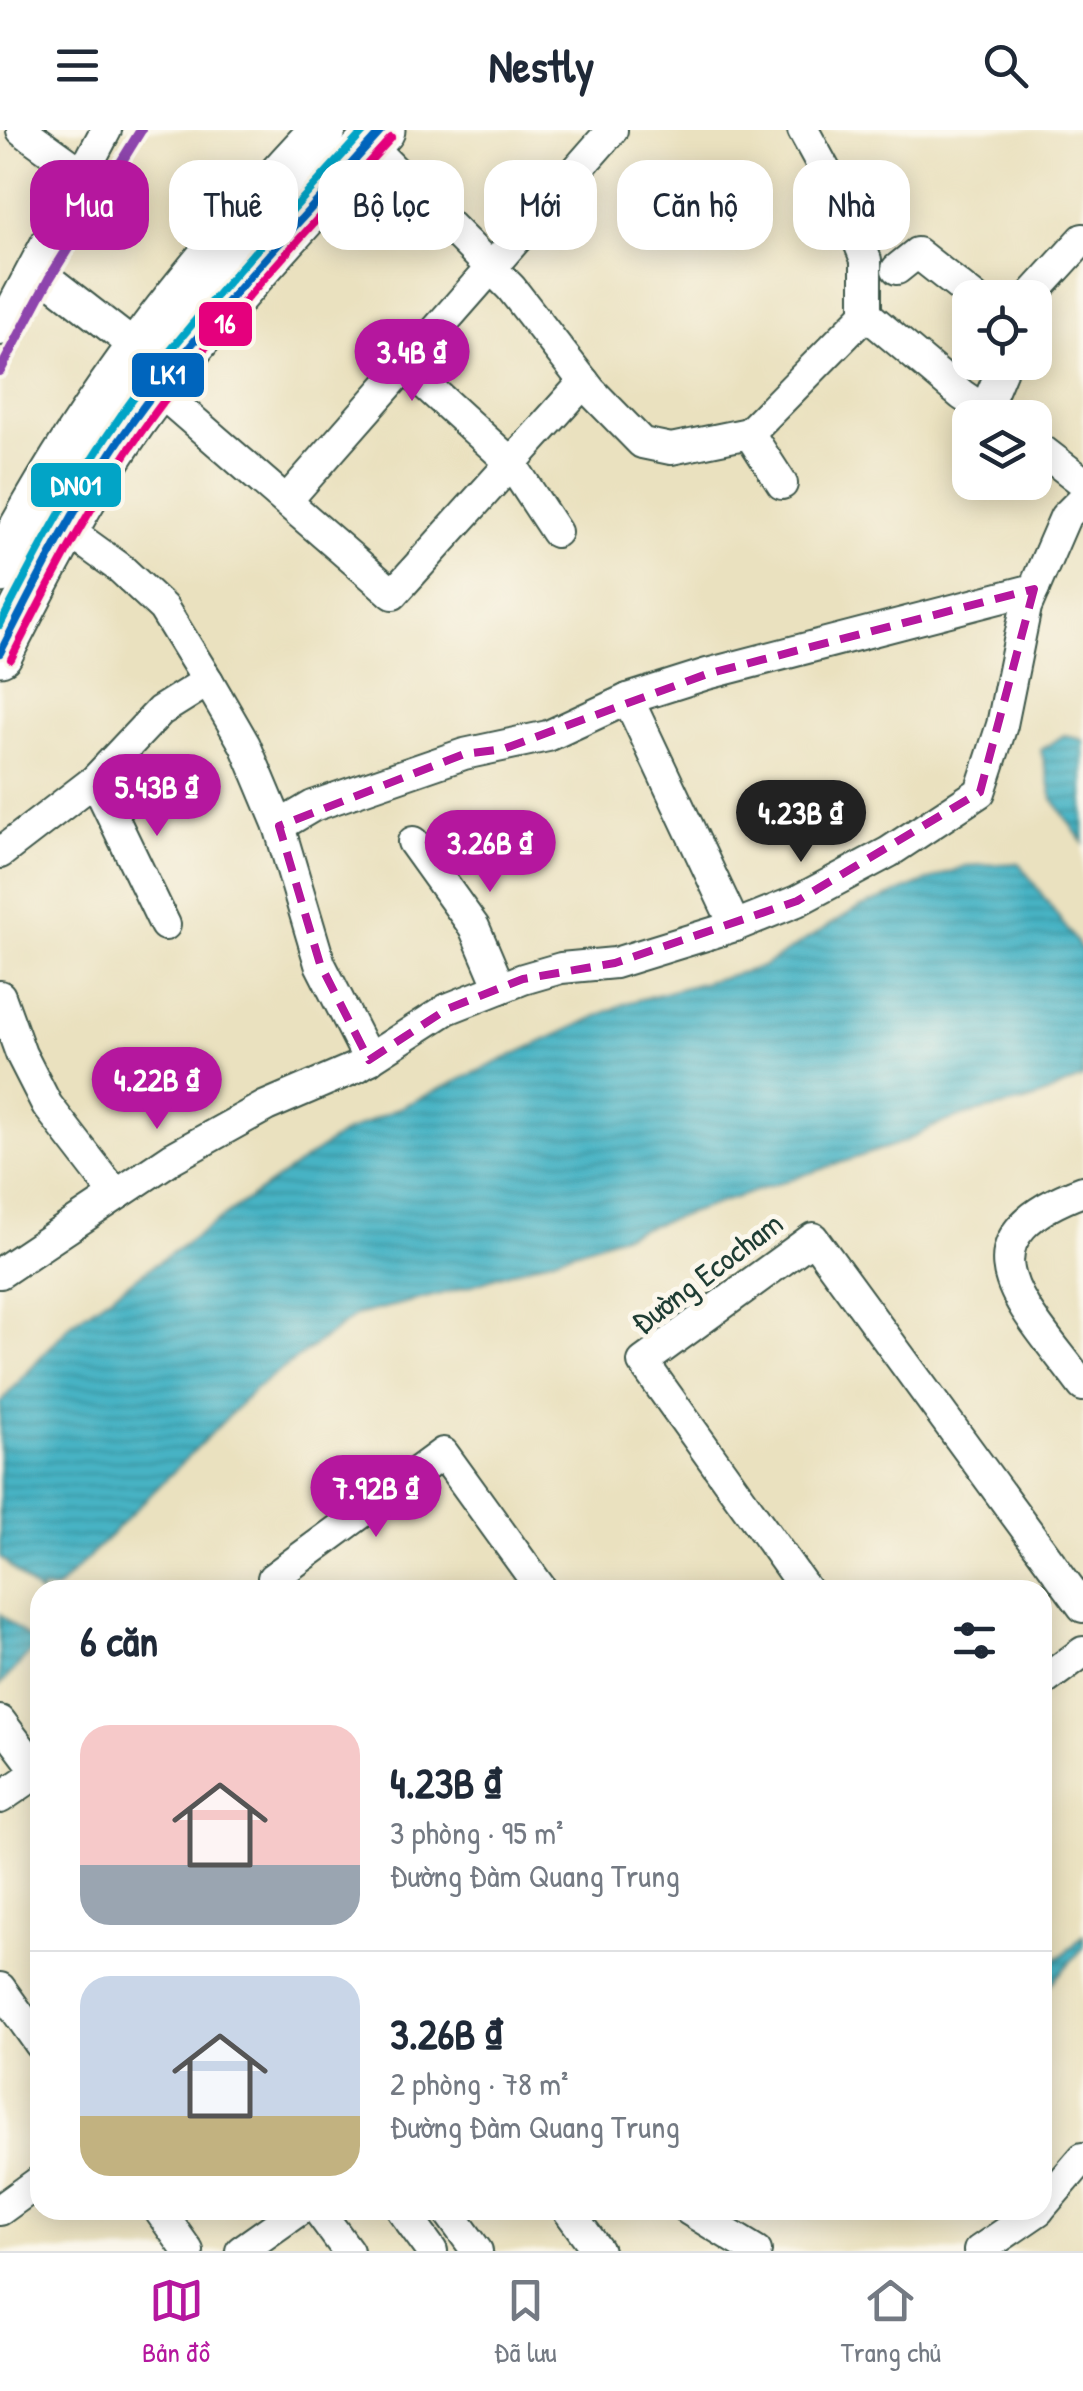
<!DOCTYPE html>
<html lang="vi">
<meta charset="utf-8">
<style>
:root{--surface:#fff;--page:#f6f6f7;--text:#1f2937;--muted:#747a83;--line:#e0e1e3;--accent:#b5179e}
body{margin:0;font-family:"Patrick Hand",sans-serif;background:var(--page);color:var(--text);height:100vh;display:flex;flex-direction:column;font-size:38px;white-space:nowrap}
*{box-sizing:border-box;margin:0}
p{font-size:32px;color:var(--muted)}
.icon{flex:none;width:55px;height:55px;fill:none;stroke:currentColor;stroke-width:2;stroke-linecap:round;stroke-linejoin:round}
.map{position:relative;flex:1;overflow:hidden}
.drawer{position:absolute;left:30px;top:1450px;width:1022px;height:640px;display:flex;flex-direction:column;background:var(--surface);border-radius:30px;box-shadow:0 5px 25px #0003}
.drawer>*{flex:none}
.top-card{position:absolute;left:30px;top:30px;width:1025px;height:90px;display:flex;gap:20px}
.fabs{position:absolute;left:952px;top:150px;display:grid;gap:20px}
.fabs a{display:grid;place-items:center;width:100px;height:100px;border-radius:20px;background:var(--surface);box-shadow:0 5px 25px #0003;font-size:50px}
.price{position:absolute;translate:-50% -85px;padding:0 22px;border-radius:35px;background:var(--accent);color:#fff;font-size:32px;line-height:65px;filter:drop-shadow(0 2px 5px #0008)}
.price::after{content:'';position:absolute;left:50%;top:60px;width:30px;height:22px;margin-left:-15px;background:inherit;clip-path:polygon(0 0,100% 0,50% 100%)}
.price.current{background:#222;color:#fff}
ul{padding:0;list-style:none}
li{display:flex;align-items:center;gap:30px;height:250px;padding:0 50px}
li+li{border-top:2px solid var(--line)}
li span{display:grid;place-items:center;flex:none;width:280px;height:200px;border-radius:30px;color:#555}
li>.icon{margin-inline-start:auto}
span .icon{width:120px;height:120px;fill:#fffc;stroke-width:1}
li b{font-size:42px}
h2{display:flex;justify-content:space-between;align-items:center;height:120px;padding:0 50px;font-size:42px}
.pill{padding:0 35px;border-radius:30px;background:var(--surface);box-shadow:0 5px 25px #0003;font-size:35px;line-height:90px}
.pill.current{background:var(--accent);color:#fff}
header{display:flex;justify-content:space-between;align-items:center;height:130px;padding:0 50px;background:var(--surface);font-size:45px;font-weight:800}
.menu{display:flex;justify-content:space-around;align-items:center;height:140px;border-top:2px solid var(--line);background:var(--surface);font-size:28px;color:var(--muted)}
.menu a{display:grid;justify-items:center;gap:5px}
.menu .current{color:var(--accent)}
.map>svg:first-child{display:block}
.water{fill:url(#water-rules);stroke:#33787c;stroke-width:2.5}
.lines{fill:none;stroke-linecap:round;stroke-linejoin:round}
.minor-casing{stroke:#3d5649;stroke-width:34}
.highway-casing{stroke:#3d5649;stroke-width:49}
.minor{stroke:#fff;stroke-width:30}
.highway{stroke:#fff;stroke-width:45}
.bus-1-casing{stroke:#fbf7ec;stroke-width:15}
.bus-2-casing{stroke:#fbf7ec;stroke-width:15}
.bus-3-casing{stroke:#fbf7ec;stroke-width:15}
.bus-1{stroke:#0065bd;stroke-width:8}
.bus-2{stroke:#e5007d;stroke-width:8}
.bus-3{stroke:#02a4c6;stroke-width:8}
.rail-1-casing{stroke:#fbf7ec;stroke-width:18}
.rail-1{stroke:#8e44ad;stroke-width:10}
.marked{fill:none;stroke:#b5179e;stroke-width:8;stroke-dasharray:20 12;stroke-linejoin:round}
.labels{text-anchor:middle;stroke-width:10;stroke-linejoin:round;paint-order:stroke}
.street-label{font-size:32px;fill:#1f3d34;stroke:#fbf7ec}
.line-badge{stroke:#fbf7ec;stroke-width:4}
.badge-label{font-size:28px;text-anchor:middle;font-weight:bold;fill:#fff}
</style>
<header><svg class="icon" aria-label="menu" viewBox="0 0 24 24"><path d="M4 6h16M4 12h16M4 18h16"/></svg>Nestly<svg class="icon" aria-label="search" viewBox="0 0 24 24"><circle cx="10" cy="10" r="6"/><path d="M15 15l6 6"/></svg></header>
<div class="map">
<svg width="1083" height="2121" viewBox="0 0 1083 2121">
<defs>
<pattern id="water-rules" width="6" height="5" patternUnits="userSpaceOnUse" patternTransform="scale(2.5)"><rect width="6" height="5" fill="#47b3c4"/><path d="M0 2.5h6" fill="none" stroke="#3b93a0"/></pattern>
</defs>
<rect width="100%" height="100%" fill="#fbf7ec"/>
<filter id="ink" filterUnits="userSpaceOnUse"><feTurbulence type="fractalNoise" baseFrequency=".01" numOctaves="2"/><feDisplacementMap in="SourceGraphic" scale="20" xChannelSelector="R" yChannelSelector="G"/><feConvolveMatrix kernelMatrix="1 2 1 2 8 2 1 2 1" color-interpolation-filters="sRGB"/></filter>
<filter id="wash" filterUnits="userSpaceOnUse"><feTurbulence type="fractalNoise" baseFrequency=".0048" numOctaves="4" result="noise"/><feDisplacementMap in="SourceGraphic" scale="40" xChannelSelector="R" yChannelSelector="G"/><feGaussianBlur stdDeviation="2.25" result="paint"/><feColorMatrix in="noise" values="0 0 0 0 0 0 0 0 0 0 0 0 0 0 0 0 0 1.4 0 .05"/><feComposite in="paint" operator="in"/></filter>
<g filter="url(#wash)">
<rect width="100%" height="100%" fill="#eae1bf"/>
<!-- water -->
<g class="water">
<polygon points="1064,605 1083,610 1083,713 1053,669 1041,620"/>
<path d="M1019,733L1083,821V948C1064,954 1044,968 1024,972C980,981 945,987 906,1011L457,1160L356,1185L255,1259L56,1460H40V1465L0,1427V1273L73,1192L340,1005L626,873L762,837L856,779L965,736Z"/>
<polygon points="0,1484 37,1515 0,1555"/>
<polygon points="1083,1806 1083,1818 1043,1862 1043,1835 1062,1826"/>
</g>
</g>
<g filter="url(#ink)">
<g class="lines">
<defs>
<g id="minor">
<polyline points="22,0 83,44"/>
<polyline points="803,0 843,73 866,130 866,184 962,265 996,288"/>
<polyline points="369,15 511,158 591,261 642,313 671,319 749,303 782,354"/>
<polyline points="34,138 137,218"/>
<polyline points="897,139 917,123 974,168"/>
<polyline points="1029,168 1083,109"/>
<polyline points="0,200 106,0"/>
<polyline points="405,236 510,332 556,402"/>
<polyline points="158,260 393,464 584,252"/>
<polyline points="985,280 1005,232"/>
<polyline points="749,303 866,184"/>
<polyline points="1035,315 1083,352"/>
<polyline points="288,369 612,0"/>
<polyline points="66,399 120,438 163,478 208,551 245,615 279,696 320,834 369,930"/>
<polyline points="628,569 735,796"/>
<polyline points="95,650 165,795"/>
<polyline points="279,696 313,676 464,624 548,606 628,569 707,544 1034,459"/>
<polyline points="413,712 474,797 500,858"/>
<polyline points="0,723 95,650 160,581 208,551"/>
<polyline points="0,866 21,924 47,975 114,1062"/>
<path d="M1083,1061C947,1111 1027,1179 1083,1256"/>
<polyline points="0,1143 172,1028 266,976 357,937 447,879 523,849 561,838 615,833 735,796 797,771 889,722 980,662 1002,595 1026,477 1065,387 1083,369"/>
<polyline points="282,1460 273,1448 443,1323 542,1460"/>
<polyline points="806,1460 643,1232 813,1108 1083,1477"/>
<polyline points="1042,1552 1083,1522"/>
<polyline points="0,1591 40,1644"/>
<polyline points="0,1668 38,1642"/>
<polyline points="0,1858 40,1914"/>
<polyline points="1042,2076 1083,2028"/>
<polyline points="0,2080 40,2051"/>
<polyline points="159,2080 188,2121"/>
<polyline points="318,2080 348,2121"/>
<polyline points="402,2080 432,2121"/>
<polyline points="447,2080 477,2121"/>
<polyline points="568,2080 598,2121"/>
<polyline points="689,2080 756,2121"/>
<polyline points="241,2121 299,2080"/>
<polyline points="979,2121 1039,2080"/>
</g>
<g id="highway">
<path d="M0,440C84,276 198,133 323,0"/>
<path d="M0,523C40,444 82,363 133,291C208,187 297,95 382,0"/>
</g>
</defs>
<!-- minor casing -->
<use href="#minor" class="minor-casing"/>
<!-- highway casing -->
<use href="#highway" class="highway-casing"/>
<!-- minor -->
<use href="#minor" class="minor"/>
<!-- highway -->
<use href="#highway" class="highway"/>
<defs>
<path id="bus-1" d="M0,523C40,444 81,363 133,291C207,187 297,95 382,0"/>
<path id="bus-2" d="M11,529C51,450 92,370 144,298C218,194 306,102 391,8"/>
<path id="bus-3" d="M0,495C37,423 75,351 122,284C195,183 282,92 365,0"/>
</defs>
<!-- bus-1 casing -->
<use href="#bus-1" class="bus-1-casing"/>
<!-- bus-2 casing -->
<use href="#bus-2" class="bus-2-casing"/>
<!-- bus-3 casing -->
<use href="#bus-3" class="bus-3-casing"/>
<!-- bus-1 -->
<use href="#bus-1" class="bus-1"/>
<!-- bus-2 -->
<use href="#bus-2" class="bus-2"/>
<!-- bus-3 -->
<use href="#bus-3" class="bus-3"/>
<defs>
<polyline id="rail-1" points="0,241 49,149 141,0"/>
</defs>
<!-- rail-1 casing -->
<use href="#rail-1" class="rail-1-casing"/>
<!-- rail-1 -->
<use href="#rail-1" class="rail-1"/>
</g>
</g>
<!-- marked area -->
<path class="marked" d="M1034,459L980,662L797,771L615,833L523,849L447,879L369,930L320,834L279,696L464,624L503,619L707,544Z"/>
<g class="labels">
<!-- street labels -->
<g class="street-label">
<text transform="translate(707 1143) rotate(-37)" y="11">Đường Ecocham</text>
</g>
</g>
<g class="line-badge">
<rect x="197" y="170" width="57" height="48" rx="10" fill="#e5007d"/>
<rect x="130" y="221" width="76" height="48" rx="10" fill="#0065bd"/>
<rect x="29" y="331" width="94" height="48" rx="10" fill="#02a4c6"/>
</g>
<g class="badge-label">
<text x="225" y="203">16</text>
<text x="168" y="254">LK1</text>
<text x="76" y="365">DN01</text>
</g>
</svg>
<div class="fabs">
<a><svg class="icon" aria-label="locate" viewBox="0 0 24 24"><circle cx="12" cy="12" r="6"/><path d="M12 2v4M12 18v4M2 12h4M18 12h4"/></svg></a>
<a><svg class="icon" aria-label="layers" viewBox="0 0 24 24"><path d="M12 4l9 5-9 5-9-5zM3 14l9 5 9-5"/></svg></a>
</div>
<b class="price" style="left:412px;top:274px">3.4B ₫</b>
<b class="price" style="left:157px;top:709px">5.43B ₫</b>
<b class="price current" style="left:801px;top:735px">4.23B ₫</b>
<b class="price" style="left:490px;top:765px">3.26B ₫</b>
<b class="price" style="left:157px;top:1002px">4.22B ₫</b>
<b class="price" style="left:376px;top:1410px">7.92B ₫</b>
<div class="top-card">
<a class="pill current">Mua</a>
<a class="pill">Thuê</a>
<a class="pill">Bộ lọc</a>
<a class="pill">Mới</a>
<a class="pill">Căn hộ</a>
<a class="pill">Nhà</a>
</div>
<section class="drawer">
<h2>6 căn<svg class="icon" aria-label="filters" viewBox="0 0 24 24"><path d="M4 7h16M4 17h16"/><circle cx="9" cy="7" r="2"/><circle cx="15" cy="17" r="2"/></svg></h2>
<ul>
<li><span style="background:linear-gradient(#f6c9c9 70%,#9aa5b1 0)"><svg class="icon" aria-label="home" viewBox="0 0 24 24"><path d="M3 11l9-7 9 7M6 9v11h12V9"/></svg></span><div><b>4.23B ₫</b><p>3 phòng · 95 m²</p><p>Đường Đàm Quang Trung</p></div></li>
<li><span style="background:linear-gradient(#c9d6e8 70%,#c2b280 0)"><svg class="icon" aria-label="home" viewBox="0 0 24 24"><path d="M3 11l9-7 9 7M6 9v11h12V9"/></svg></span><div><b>3.26B ₫</b><p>2 phòng · 78 m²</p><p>Đường Đàm Quang Trung</p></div></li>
</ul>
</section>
</div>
<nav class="menu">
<a class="current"><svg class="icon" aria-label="map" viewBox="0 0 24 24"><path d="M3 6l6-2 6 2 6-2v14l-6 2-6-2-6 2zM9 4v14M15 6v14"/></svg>Bản đồ</a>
<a><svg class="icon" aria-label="saved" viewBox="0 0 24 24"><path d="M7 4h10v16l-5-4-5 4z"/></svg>Đã lưu</a>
<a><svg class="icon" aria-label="home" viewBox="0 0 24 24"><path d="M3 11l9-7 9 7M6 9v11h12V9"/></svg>Trang chủ</a>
</nav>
